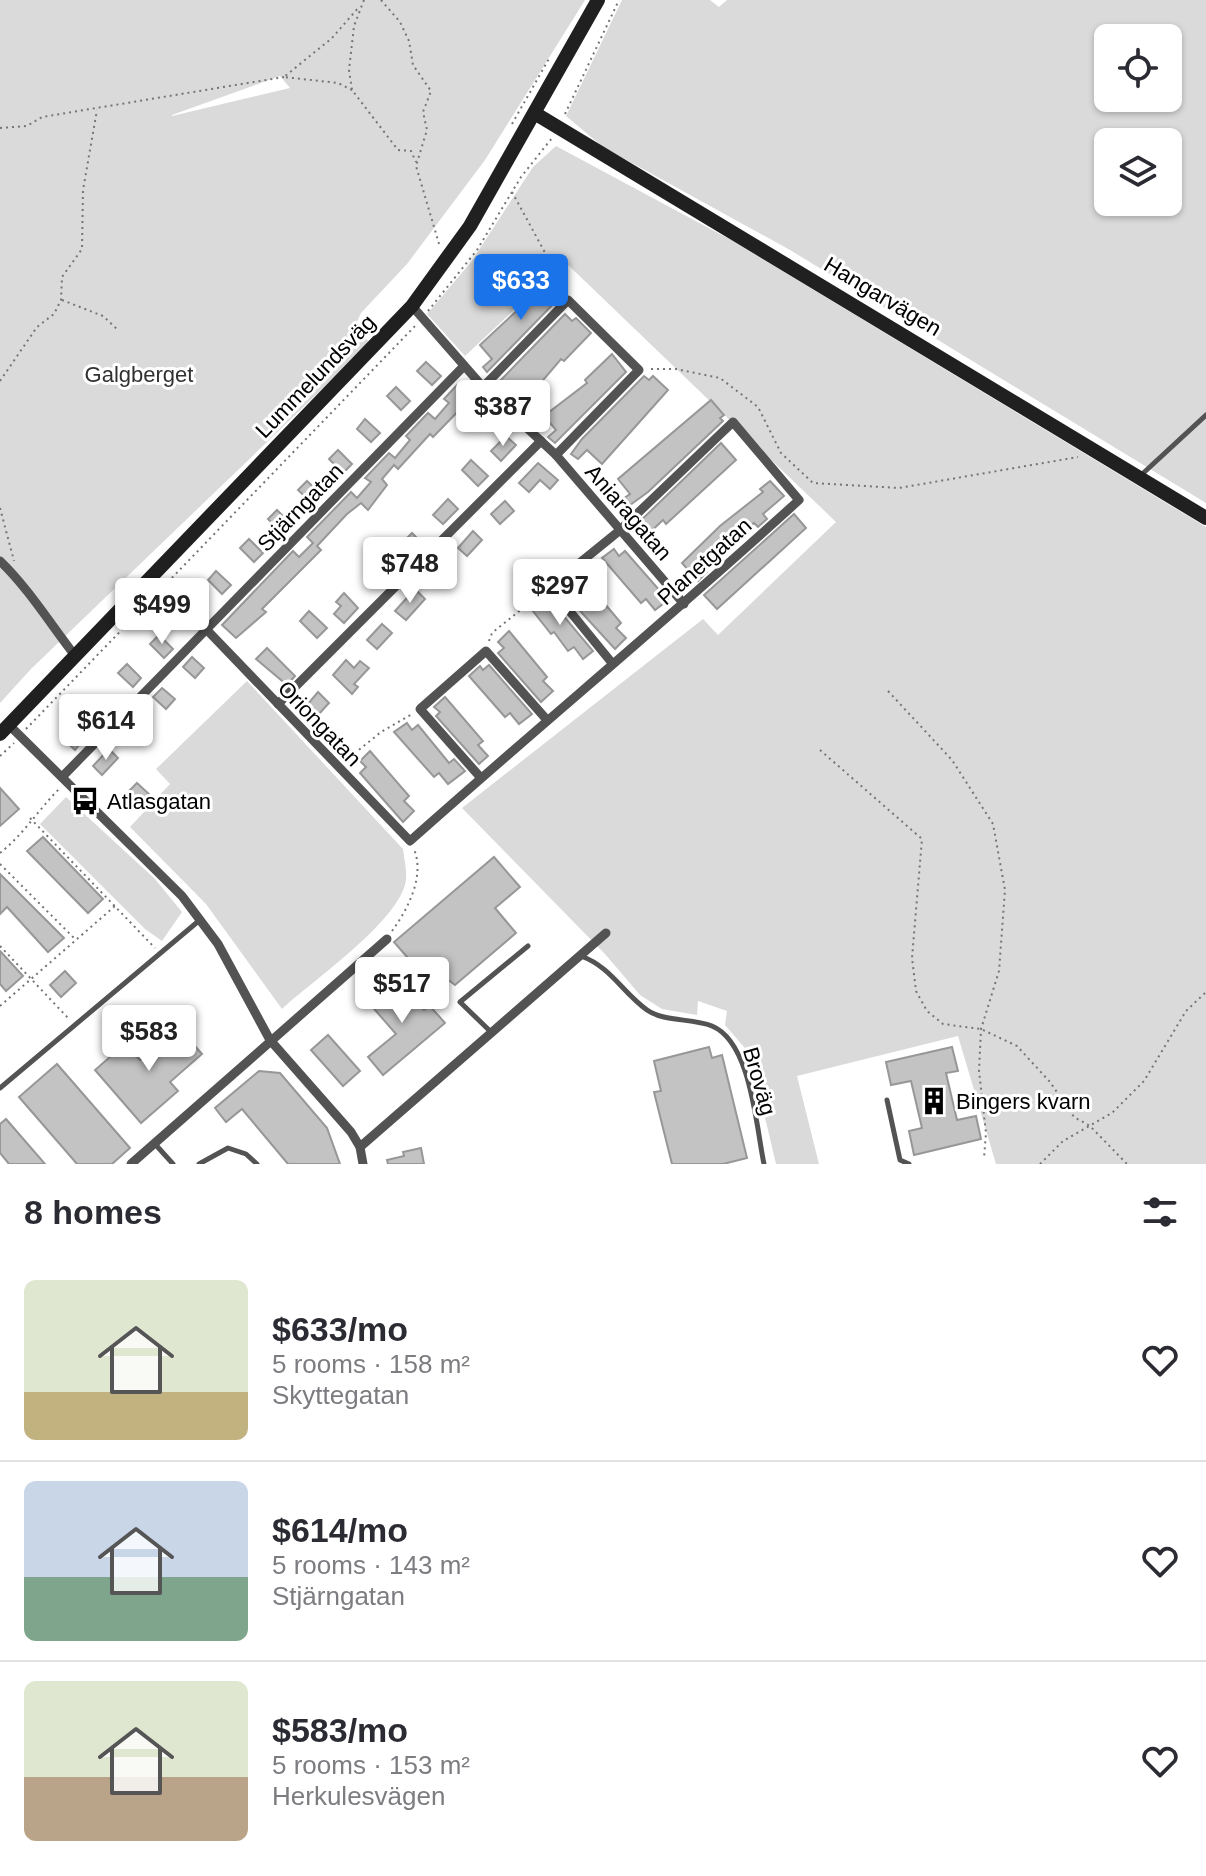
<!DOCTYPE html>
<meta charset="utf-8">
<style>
:root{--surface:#fff;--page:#f7f7f7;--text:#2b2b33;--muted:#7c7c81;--line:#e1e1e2;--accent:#1a73e8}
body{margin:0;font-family:Arial,sans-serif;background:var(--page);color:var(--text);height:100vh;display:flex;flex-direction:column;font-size:30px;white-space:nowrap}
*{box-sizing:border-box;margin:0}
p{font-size:26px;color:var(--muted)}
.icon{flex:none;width:44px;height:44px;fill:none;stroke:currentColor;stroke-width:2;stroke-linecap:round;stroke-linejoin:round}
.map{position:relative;height:1164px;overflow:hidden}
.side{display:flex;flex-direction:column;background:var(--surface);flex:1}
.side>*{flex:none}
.tools{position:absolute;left:1094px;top:24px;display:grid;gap:16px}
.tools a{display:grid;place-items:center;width:88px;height:88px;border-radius:12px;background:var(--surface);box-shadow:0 2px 6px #0004;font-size:40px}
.price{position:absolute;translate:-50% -68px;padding:0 18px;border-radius:8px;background:#fff;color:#222;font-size:26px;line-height:52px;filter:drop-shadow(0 2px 4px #0008)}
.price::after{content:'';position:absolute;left:50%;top:48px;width:24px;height:18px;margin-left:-12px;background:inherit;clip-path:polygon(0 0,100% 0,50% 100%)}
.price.active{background:var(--accent);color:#fff}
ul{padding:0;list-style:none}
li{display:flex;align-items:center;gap:24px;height:200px;padding:0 24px}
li+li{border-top:2px solid var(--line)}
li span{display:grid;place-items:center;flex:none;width:224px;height:160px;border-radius:12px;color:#555}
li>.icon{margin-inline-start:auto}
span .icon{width:96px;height:96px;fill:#fffc;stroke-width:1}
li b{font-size:34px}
h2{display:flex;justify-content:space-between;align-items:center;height:96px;padding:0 24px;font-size:34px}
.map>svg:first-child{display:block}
.green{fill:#dadada;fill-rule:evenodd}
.building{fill:#c3c3c3;stroke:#979797;stroke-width:2}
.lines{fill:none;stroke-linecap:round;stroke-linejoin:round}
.path{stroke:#757575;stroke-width:2;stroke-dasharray:2 4;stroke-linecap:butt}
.lane{stroke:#535353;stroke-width:5}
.street{stroke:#535353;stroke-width:9}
.secondary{stroke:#202020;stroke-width:14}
.labels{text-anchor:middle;stroke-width:6;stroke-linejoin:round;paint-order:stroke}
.street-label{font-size:22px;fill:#000;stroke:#fff}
.park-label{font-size:22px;fill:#313131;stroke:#fff}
.poi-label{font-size:22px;fill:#000;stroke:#fff;text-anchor:start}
</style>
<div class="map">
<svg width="1206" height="1164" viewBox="0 0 1206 1164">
<rect width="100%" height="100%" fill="#fff"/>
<!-- green -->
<g class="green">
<path d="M0,0H585L485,160L407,264L361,313L355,326L370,343L31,669L0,703ZM280,76L290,88L172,116V115Z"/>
<path d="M622,0H710L719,7L727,0H1206V503L790,250L603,147L566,116ZM1108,38H1168V98H1108ZM1108,142H1168V202H1108Z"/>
<polygon points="556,146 731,240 1206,527 1206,1164 996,1164 958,1036 797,1076 819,1164 776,1164 750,1054 725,1025 727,1011 698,1001 697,1015 662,1009 640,995 605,954 462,808 703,619 718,635 836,522 565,262 465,356 427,314 471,262 533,167"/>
<path d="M247,681L403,849C404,858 407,870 406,880C400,921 313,980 282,1009L206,904L130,827L170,784L156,769Z"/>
<polygon points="66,797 155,879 182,912 162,941 145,929 40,824"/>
</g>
<!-- building -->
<g class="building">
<polygon points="552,278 565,292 487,372 483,367 492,359 480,345"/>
<polygon points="565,314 572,321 576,318 591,333 564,361 561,359 527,399 511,386 504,393 497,384"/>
<polygon points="612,354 626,372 555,443 548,437 556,430 544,416 587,383 585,380"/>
<polygon points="426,362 441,376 432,385 417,371"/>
<polygon points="644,376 649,380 653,376 668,390 602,464 587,450 578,459 571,454 582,439"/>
<polygon points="457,385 471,398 433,437 430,434 398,469 394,465 382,479 387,485 368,510 361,503 347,514 317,546 321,550 262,609 266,612 236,638 222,625 293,551 299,557 313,543 307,537 351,492 357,498 371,482 365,478 389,453 395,458 410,440 406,436 428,413 435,419 449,403 444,399"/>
<polygon points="396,387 410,401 401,410 387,396"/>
<polygon points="711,400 724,415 720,418 723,421 648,492 626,508 620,501 630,494 618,479"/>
<polygon points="365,419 380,433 371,442 357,429"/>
<polygon points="506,436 516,445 501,461 491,451"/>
<polygon points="721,443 736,460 666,524 663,520 643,539 633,528"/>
<polygon points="338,450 352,464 343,473 329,459"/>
<polygon points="471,460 488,476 478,486 462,470"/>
<polygon points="538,463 558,480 550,489 540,480 529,492 519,483"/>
<polygon points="307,481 321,494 312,503 298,490"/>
<polygon points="770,481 784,496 763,514 767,519 758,527 754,523 704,569 707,572 698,581 682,563 720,526 763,492 760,489"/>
<polygon points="448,499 458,509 443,524 433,515"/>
<polygon points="505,501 514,511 500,524 491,514"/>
<polygon points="277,510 291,524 282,533 268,519"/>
<polygon points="794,514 806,528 717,609 704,595"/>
<polygon points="473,531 482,540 467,556 458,548"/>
<polygon points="412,533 421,542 406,557 397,548"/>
<polygon points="249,539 263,553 254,562 240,548"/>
<polygon points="614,549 619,556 625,551 668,600 655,610 646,599 641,603 602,558"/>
<polygon points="383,560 395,572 381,586 369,575"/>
<polygon points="444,561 453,570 438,586 429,577"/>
<polygon points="216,571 231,585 222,594 208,580"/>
<polygon points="583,578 621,623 616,628 626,638 615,649 571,601 578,594 572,588"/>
<polygon points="415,589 425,599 406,620 395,611"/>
<polygon points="344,593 358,608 344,623 334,614 341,606 336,602"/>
<polygon points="541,598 546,605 551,601 593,651 583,659 574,647 568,651 554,632 551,634 529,606"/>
<polygon points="187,604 202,617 193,626 179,613"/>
<polygon points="309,611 327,628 317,638 300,621"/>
<polygon points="382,624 392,633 377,649 367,640"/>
<polygon points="509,631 547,677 543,681 553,691 541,702 498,653 504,648 498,642"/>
<polygon points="159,635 173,649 164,658 150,644"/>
<polygon points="267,648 295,676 287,685 256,659"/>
<polygon points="192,657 204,668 195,678 183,667"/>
<polygon points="346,660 354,668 360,661 369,668 354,684 358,687 352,694 333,675"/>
<polygon points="127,664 141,678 133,687 118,673"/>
<polygon points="489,665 532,714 519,724 510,713 505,717 469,676 480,666 483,670"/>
<polygon points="162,688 175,699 166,709 153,697"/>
<polygon points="318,692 329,703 318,715 307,705"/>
<polygon points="98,696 112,710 103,719 89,705"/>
<polygon points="445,697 483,741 478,745 488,756 479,764 436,716 440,712 434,707"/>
<polygon points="133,718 144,729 135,739 123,727"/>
<polygon points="407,723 412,730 418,725 449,763 454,759 465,771 448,784 439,773 434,777 394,732"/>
<polygon points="69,727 83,740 75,750 60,736"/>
<polygon points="109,749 118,758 102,775 93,766"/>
<polygon points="370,751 409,796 404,801 414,811 403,822 360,773 366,767 360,761"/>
<polygon points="137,783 150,795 137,809 124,796"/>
<polygon points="0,788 19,809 0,826"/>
<polygon points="43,837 103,899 88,913 27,851"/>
<polygon points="494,857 520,887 495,908 516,933 455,985 447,979 440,984 434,977 429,982 394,942"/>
<polygon points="0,874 64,938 48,952 7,907 0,914"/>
<polygon points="0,951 23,976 6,991 0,984"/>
<polygon points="65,971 76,983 61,997 50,985"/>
<polygon points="397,979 424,1010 430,1006 445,1023 383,1075 368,1057 396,1034 369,1003"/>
<polygon points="178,1027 202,1054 170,1082 178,1091 141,1123 95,1070 125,1044 140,1060"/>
<polygon points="328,1035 360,1071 343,1086 311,1050"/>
<polygon points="709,1047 712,1058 722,1055 747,1158 723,1164 672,1164 654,1092 661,1091 654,1061"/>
<polygon points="952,1047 958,1071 946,1073 957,1120 976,1116 981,1139 914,1155 909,1131 922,1128 911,1081 891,1085 886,1062"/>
<polygon points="57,1064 130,1148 112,1164 77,1164 19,1097"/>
<polygon points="259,1071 280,1073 327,1128 340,1164 288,1164 242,1109 226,1122 215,1108"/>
<polygon points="6,1119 45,1164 9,1164 0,1153 0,1124"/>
<polygon points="421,1148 424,1164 388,1164 387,1160 404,1156 403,1152"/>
</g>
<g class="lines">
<!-- path -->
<g class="path">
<polyline points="364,0 354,26 349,70 352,90 398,150 411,151 416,162"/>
<polyline points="381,0 400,22 409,41 413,65 431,91 423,112 427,130 416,166 439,244"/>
<polyline points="352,90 338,83 284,77 332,38 359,7"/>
<polyline points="565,114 619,0"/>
<polyline points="512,124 550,57"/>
<polyline points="0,128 27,126 42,117 284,77"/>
<polyline points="512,192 566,291"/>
<polyline points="62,300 103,316 119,331"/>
<polyline points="428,311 477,250 521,177 552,138"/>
<polyline points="651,369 676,369 720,378 758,407 781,453 813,483 899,488 1078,457"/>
<polyline points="0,381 37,327 54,314 61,300 62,277 82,249 83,190 97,110"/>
<polyline points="0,508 14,561"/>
<polyline points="489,641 492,633 543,592"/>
<polyline points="888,691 952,760 993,824 1005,890 999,971 981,1029 979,1071 986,1133 984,1158"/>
<polyline points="26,729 416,325"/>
<polyline points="820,750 922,839 912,958 916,991 927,1011 943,1024 981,1029 1017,1046 1050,1082 1074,1117 1090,1126 1127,1164"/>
<polyline points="0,756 14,743"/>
<polyline points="345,761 381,732 412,714"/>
<polyline points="30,818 155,948"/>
<path d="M0,853C24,834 38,810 60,788"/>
<polyline points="0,864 75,939"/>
<path d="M392,931C408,909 425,876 414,849"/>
<polyline points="0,946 68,1018"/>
<polyline points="0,1006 115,906"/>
<polyline points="1040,1164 1063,1141 1112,1113 1144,1081 1186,1011 1206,992"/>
</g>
<!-- lane -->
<g class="lane">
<polyline points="1139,477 1206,415"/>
<path d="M581,956C611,967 622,992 647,1010C664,1022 692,1018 712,1026C751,1042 756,1126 764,1164"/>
<polyline points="491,1032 460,1002 528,946"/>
<polyline points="0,1088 201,919"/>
<polyline points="887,1100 900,1160 909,1164"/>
<polyline points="155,1144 173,1164"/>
<polyline points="199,1164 228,1148 246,1154 257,1164"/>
</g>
<!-- street -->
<g class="street">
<polyline points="412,306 483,387 556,455 684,604"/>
<polyline points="483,387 568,300 639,370 556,455"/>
<path d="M0,561C29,589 51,625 76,657"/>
<path d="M206,629L410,841C539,726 672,616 799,500L733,422L619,531L550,587L612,663"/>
<polyline points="278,704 541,441"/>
<polyline points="9,725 182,896 218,944 270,1040 351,1132 360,1147 363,1164"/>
<polyline points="62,777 464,366"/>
<polyline points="481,778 420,709 486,651 547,720"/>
<polyline points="360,1147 606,933"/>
<polyline points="131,1164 387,939"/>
</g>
<!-- secondary -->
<g class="secondary">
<polyline points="536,114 1206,518"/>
<polyline points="0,734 412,306 470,226 598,0"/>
</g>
</g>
<!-- icons -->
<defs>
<symbol id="bus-bare" viewBox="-9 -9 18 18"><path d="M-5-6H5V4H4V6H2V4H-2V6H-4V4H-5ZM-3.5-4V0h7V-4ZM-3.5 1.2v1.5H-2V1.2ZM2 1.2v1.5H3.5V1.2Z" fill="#000" stroke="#fff" stroke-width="2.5" paint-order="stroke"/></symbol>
<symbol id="building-bare" viewBox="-9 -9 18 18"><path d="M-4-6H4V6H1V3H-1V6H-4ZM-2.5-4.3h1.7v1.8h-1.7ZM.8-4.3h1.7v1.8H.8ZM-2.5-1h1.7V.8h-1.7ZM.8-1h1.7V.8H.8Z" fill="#000" stroke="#fff" stroke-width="2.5" paint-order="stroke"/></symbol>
</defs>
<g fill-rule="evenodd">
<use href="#bus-bare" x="65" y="781" width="40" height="40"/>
<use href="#building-bare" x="914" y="1081" width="40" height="40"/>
</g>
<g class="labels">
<!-- street labels -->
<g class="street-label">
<text transform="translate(883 296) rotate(31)" y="8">Hangarvägen</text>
<text transform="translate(315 376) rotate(-46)" y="8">Lummelundsväg</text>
<text transform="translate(300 507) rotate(-46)" y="8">Stjärngatan</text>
<text transform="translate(629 512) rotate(49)" y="8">Aniaragatan</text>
<text transform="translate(704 561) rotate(-42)" y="8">Planetgatan</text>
<text transform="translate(320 723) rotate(46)" y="8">Oriongatan</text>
<text transform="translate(760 1081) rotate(74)" y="8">Broväg</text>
</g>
<!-- park labels -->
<g class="park-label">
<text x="139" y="382">Galgberget</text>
</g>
<!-- poi labels -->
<g class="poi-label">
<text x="107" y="809">Atlasgatan</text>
<text x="956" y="1109">Bingers kvarn</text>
</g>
</g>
</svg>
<div class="tools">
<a><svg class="icon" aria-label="locate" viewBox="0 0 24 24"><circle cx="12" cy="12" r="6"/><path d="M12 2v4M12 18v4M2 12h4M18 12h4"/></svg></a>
<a><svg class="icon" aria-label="layers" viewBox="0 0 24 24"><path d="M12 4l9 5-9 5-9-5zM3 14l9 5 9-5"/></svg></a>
</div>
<b class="price active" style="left:521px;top:322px">$633</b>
<b class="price" style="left:503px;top:448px">$387</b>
<b class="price" style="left:410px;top:605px">$748</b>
<b class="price" style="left:560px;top:627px">$297</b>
<b class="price" style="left:162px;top:646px">$499</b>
<b class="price" style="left:106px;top:762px">$614</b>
<b class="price" style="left:402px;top:1025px">$517</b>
<b class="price" style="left:149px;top:1073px">$583</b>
</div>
<section class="side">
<h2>8 homes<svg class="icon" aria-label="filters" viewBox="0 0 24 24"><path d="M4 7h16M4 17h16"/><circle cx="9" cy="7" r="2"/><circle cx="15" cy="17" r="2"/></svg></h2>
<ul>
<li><span style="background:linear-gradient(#dfe7d0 70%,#c2b280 0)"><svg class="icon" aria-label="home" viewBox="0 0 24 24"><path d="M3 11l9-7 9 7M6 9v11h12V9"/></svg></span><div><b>$633/mo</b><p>5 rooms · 158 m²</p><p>Skyttegatan</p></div><svg class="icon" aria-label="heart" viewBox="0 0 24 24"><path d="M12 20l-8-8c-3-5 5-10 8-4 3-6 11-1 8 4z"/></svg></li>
<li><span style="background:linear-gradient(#c9d6e8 60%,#7fa58c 0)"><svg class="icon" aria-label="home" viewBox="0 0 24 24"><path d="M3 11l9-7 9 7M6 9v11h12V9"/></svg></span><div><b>$614/mo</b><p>5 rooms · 143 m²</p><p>Stjärngatan</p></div><svg class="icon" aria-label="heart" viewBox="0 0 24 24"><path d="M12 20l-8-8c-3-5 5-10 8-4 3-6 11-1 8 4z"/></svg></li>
<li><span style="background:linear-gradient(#dfe7d0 60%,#b9a48a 0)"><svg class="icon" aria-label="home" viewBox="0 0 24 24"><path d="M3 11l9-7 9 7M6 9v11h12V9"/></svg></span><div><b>$583/mo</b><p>5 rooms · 153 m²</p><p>Herkulesvägen</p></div><svg class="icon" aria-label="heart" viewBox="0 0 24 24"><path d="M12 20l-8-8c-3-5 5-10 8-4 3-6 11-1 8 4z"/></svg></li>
</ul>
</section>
